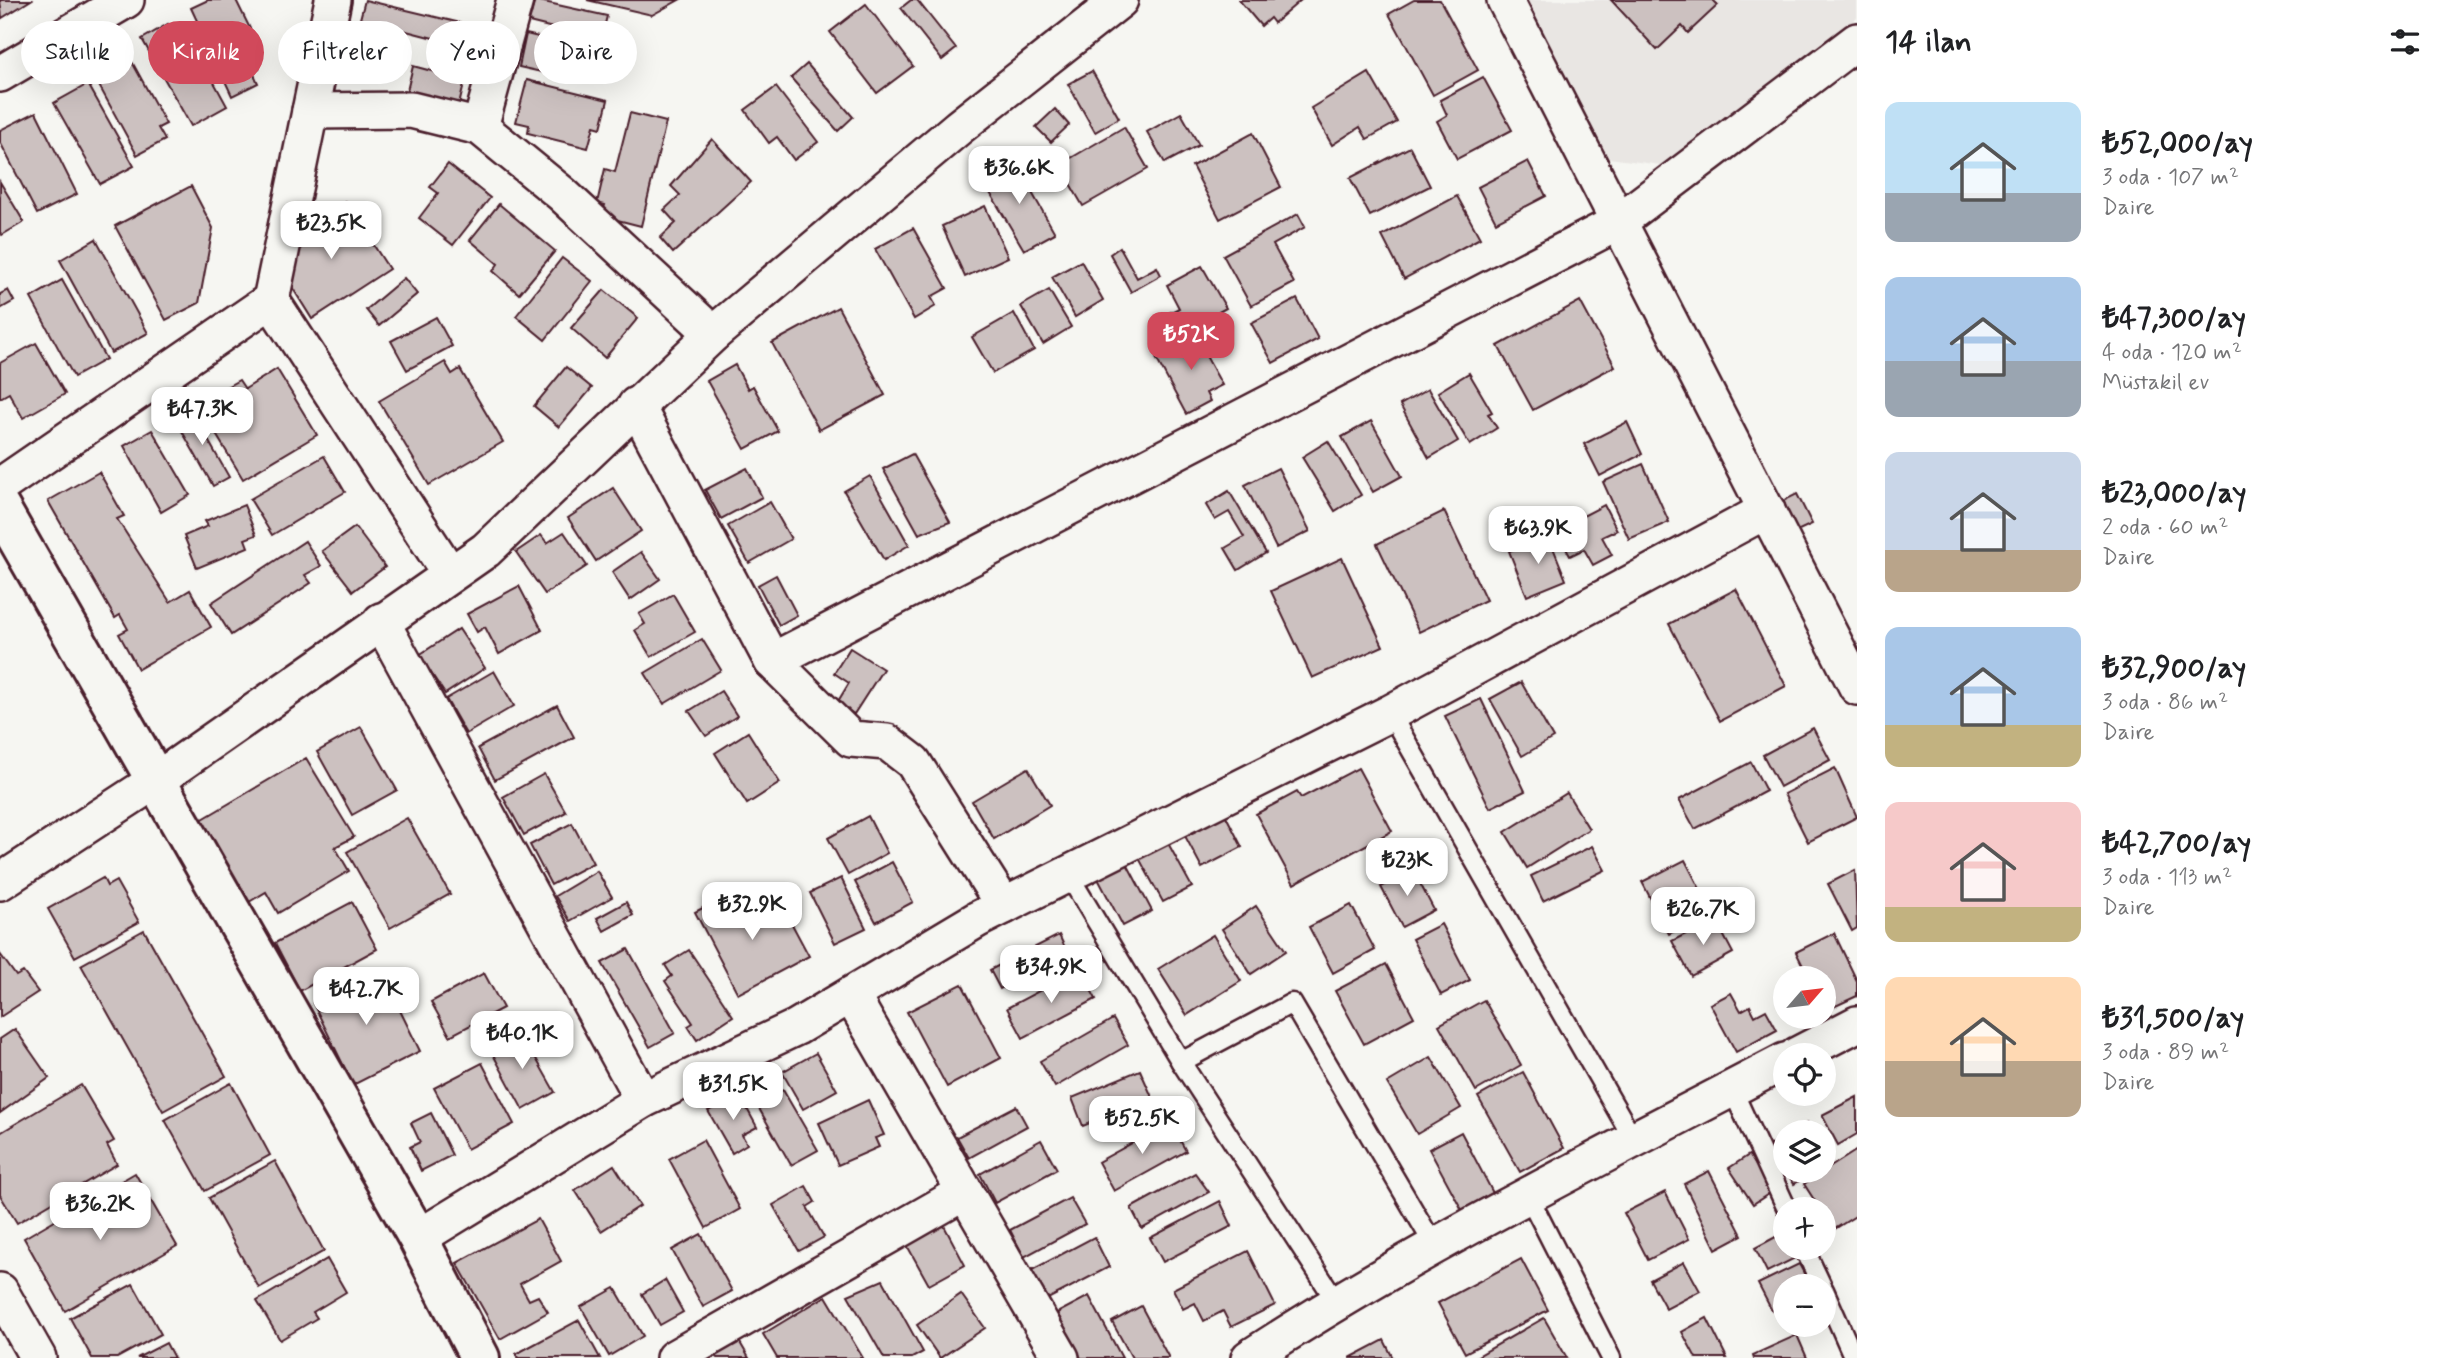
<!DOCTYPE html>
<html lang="tr">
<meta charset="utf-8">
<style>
:root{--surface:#fff;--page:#f2f2f2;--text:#202124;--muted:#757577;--accent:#d1495b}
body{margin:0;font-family:Mynerve,sans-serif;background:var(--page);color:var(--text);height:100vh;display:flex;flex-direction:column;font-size:26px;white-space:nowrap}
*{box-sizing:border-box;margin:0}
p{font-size:23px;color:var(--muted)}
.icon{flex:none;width:38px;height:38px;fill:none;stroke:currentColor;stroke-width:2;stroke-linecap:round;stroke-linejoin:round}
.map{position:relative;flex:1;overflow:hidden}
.drawer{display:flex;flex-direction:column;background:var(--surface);width:595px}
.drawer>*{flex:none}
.guide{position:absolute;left:21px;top:21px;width:665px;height:63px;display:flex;gap:14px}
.needle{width:46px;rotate:62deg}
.buttons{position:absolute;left:1773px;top:966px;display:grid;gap:14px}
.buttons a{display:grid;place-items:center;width:63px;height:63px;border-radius:50%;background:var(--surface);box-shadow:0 7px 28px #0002;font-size:35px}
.price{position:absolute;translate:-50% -60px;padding:0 16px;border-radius:14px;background:#fff;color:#222;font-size:23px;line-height:46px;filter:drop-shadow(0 2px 4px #0008)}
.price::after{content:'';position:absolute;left:50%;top:42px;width:21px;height:16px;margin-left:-10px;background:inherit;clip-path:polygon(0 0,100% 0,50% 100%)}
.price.on{background:var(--accent);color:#fff}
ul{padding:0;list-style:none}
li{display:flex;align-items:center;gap:21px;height:175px;padding:0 28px}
li span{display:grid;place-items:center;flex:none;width:196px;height:140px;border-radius:14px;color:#555}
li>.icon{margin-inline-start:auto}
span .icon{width:84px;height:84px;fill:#fffc;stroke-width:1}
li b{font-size:30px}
h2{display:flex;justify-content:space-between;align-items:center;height:84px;padding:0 28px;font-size:30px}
.pill{padding:0 24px;border-radius:32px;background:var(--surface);box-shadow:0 7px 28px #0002;font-size:24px;line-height:63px}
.pill.on{background:var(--accent);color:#fff}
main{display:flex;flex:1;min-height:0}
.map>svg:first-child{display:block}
.built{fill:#e9e6e3}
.building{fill:#ccc1c0;stroke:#4a1f2b;stroke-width:2}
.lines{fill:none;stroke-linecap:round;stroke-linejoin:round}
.service-casing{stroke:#4a1f2b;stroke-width:23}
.minor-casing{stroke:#4a1f2b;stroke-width:40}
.tertiary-casing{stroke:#4a1f2b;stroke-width:44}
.service{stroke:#f6f6f2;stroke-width:18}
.minor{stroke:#f6f6f2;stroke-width:35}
.tertiary{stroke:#f6f6f2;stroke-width:38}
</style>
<main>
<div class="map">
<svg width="1857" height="1358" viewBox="0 0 1857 1358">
<rect width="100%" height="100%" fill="#f6f6f2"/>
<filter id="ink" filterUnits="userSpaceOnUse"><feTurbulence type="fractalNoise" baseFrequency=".0143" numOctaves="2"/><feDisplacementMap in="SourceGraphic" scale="14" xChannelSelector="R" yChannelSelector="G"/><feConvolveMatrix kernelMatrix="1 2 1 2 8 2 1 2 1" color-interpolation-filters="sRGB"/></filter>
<g filter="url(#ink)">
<!-- built -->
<polygon class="built" points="1521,0 1857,0 1857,17 1690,169 1609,158"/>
<!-- building -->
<g class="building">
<polygon points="0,0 31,0 2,18"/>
<polygon points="208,0 236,0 262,53 254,57 259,69 253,72 258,83 232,96 191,8"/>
<polygon points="365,0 469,25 464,46 360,19"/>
<polygon points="535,0 607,16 601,40 529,22"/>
<polygon points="587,0 679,0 652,15"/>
<polygon points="911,0 917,0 956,49 942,60 901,8"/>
<polygon points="1239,0 1301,0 1274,23 1270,18 1261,26"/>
<polygon points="1414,0 1440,0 1478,70 1433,95 1389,14"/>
<polygon points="1611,0 1713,0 1718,5 1688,33 1682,26 1657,50"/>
<polygon points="866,4 913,66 877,93 830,32"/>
<polygon points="168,24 174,35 185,29 227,106 191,126 142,39"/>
<polygon points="526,34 585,48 577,80 519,67"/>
<polygon points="131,60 166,124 158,128 165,140 137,155 96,80"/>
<polygon points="807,64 853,117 838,131 791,78"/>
<polygon points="413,66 465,80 458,109 406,95"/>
<polygon points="1092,71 1119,118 1095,132 1068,84"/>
<polygon points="1369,73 1397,122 1367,139 1360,127 1332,145 1311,108"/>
<polygon points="1483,77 1512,130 1457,159 1437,121 1447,115 1440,100"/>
<polygon points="527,80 608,100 601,128 594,126 588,148 528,133 529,125 516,122"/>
<polygon points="88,84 134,166 100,184 54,103"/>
<polygon points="776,87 818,142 794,160 777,137 769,143 745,110"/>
<polygon points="1055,109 1069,125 1051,142 1036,127"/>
<polygon points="36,112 77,194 37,214 0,142 0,130"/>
<polygon points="630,113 666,122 641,226 602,216 605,205 597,203 605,169 615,172"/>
<polygon points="1181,113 1199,145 1165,163 1147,132"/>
<polygon points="1124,127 1148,169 1083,206 1059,165"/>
<polygon points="1253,133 1281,187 1220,219 1192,166"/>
<polygon points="712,139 751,182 673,253 660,238 676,223 664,210 680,195 671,186"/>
<polygon points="1410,147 1430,186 1370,216 1350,178"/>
<polygon points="1014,161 1055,233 1024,250 982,179"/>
<polygon points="1528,161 1546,196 1496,222 1478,187"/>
<polygon points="448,164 490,198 453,245 419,218 438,193 430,187"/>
<polygon points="0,182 24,222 2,235 0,232"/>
<polygon points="191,186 213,228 199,303 166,320 115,226"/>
<polygon points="1457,196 1480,238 1404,279 1382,236"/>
<polygon points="346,202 389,269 312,319 282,271 293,236"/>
<polygon points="499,204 555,251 519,294 493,271 498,264 470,240"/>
<polygon points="985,206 1008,257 965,277 942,226"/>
<polygon points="1298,214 1305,227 1273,245 1294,283 1251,306 1223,255"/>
<polygon points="913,228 947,288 931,297 936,306 914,319 875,249"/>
<polygon points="96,239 148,333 111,353 60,260"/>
<polygon points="1120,247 1137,278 1157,267 1161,275 1131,292 1110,254"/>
<polygon points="562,258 592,281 545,340 516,316"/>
<polygon points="1081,261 1103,300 1075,317 1052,277"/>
<polygon points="1202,266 1226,308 1179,334 1167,314 1179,308 1167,285"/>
<polygon points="404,278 417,294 379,326 366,310"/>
<polygon points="62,280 106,359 74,377 31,298"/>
<polygon points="8,290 14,301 0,309 0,294"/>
<polygon points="604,290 638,318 605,358 571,328"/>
<polygon points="1049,290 1071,327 1043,344 1021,306"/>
<polygon points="1297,299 1318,339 1273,363 1251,323"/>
<polygon points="1580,301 1615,366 1533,410 1498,346"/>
<polygon points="838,307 885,395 819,430 772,343"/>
<polygon points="1014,313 1034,350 993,373 972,337"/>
<polygon points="436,317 452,346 407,370 391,341"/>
<polygon points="1205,332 1215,351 1206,356 1222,385 1206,393 1210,401 1186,414 1156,358"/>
<polygon points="36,343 65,394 23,418 9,393 0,398 0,363"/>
<polygon points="445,362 452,374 460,369 503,442 429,485 379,401"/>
<polygon points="735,365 748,389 753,386 778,431 745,449 707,381"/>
<polygon points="566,367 592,388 559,427 534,406"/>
<polygon points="277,369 317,435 243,479 202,411 226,397 221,390 239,380 245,389"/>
<polygon points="1469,373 1492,412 1488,414 1497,428 1470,445 1438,392"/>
<polygon points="1428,389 1458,441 1429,458 1400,405"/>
<polygon points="190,408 229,477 213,486 174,417"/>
<polygon points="1371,421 1402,476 1373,492 1342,437"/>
<polygon points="1627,422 1642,454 1600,476 1584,444"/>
<polygon points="152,430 190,495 161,512 124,446"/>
<polygon points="1328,441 1361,495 1335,511 1302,457"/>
<polygon points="912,454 950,522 919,534 883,469"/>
<polygon points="324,456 345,492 272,535 250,499"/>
<polygon points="1643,464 1669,522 1629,539 1603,482"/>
<polygon points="747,468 762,497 721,519 705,490"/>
<polygon points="1278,468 1310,531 1276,548 1245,485"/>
<polygon points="99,472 124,516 117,519 170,602 190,590 211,627 138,669 119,634 128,629 120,615 115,618 48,501"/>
<polygon points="870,476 909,545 884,560 844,491"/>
<polygon points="613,488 641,531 596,561 568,518"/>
<polygon points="1229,491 1266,553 1238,570 1225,548 1244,537 1229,512 1215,520 1206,505"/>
<polygon points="1797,494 1812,524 1782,538 1767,509"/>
<polygon points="770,502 791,539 749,563 728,526"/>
<polygon points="244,505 256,535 245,539 248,547 197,568 184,536 208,526 205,521"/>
<polygon points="1604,505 1617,530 1602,537 1612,555 1593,565 1584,549 1570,556 1556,530"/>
<polygon points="1444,511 1486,600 1419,632 1377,544"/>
<polygon points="355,527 385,567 353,591 322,551"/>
<polygon points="564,532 587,566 545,594 516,552 541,535 547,543"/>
<polygon points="1548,535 1566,580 1527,596 1509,551"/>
<polygon points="305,541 321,566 305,575 311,583 231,635 211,603"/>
<polygon points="641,552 660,579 630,600 612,572"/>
<polygon points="1342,558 1383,646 1312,678 1271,591"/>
<polygon points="776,575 797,615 779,625 758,585"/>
<polygon points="519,586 542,630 499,654 485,627 477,632 467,614"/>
<polygon points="1736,589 1786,686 1720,721 1669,624"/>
<polygon points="673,594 695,632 651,657 635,630 645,624 639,614"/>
<polygon points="459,629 485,668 445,694 419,655"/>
<polygon points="702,639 721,670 664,704 645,673"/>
<polygon points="850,648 883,669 854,714 837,703 849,683 834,673"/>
<polygon points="494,671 514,706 466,734 446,699"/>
<polygon points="1521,682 1553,738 1522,756 1490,699"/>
<polygon points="721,691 737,716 706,736 689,711"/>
<polygon points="1481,699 1525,791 1490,808 1445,716"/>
<polygon points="557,705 574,737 495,780 478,748"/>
<polygon points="361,727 397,790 352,815 317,752"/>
<polygon points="1813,728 1830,760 1780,787 1763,755"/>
<polygon points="748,732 780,783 747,804 715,753"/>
<polygon points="306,758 354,837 335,847 349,871 278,913 266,892 244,905 196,823"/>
<polygon points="1751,762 1766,791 1695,829 1679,800"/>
<polygon points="1028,768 1050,805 994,839 972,801"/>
<polygon points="1358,768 1392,831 1294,884 1256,814 1297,792 1301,798"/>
<polygon points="1835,768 1857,817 1808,842 1784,794"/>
<polygon points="544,774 566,812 524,835 503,797"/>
<polygon points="1567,793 1589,829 1527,868 1505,832"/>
<polygon points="1225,814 1242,847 1202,868 1185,836"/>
<polygon points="868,816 887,853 848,875 828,838"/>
<polygon points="407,818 450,894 390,928 347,852"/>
<polygon points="572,823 593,863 551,885 530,845"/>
<polygon points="1163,834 1192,887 1163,902 1134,849"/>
<polygon points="1592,846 1605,870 1543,901 1531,876"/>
<polygon points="1124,858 1152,911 1123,926 1095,873"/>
<polygon points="1685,860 1712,912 1669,934 1642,882"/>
<polygon points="892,862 913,902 876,922 855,882"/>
<polygon points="1413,870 1434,910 1402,927 1381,887"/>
<polygon points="1855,870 1857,928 1852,931 1828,884"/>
<polygon points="597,871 612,897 570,921 555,896"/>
<polygon points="103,878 107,886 116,881 139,922 75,957 48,909"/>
<polygon points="841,878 866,928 835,943 810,893"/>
<polygon points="726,896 741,924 767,910 764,903 777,896 809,956 738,994 695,912"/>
<polygon points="352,902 377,949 300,991 275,943"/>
<polygon points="626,902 633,915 604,931 597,918"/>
<polygon points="1351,905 1375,950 1333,973 1309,927"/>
<polygon points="1256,906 1286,951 1251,974 1222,929"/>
<polygon points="1715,919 1733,953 1691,976 1672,941"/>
<polygon points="1441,924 1470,980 1441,995 1412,939"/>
<polygon points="144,930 226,1076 163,1111 81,965"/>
<polygon points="1834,933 1857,981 1857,996 1825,1011 1824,978 1809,978 1796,952"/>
<polygon points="1059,935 1068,954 1000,989 990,970"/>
<polygon points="1213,935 1241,981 1187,1015 1158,969"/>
<polygon points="628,949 675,1033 650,1047 602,963"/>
<polygon points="689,950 733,1016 697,1040 688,1026 693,1023 665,981 672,976 665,965"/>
<polygon points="0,954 16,976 23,972 38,992 0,1017"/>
<polygon points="1386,964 1414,1017 1364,1044 1335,991"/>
<polygon points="380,970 420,1051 353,1085 313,1003"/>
<polygon points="484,973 503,1008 450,1036 431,1002"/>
<polygon points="1071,974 1075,982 1084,977 1096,999 1023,1038 1007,1008"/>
<polygon points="962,984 1001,1058 947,1087 907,1012"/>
<polygon points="1731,993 1741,1011 1750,1006 1755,1016 1766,1010 1777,1030 1736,1052 1710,1004"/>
<polygon points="1484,1000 1521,1065 1476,1091 1439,1025"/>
<polygon points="1113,1019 1128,1045 1055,1087 1040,1061"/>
<polygon points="15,1029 49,1078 0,1113 0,1039"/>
<polygon points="521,1032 555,1092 523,1110 490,1049"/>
<polygon points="816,1053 837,1090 803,1109 782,1072"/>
<polygon points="1431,1057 1461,1108 1417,1134 1387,1083"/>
<polygon points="482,1063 514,1124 467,1149 434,1088"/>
<polygon points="1140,1070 1152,1097 1083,1126 1072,1098"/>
<polygon points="1523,1072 1564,1148 1520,1172 1478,1097"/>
<polygon points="231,1083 270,1155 205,1191 165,1120"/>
<polygon points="81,1085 114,1141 107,1145 117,1164 17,1223 0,1195 0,1133"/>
<polygon points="783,1090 818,1150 791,1165 757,1105"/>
<polygon points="739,1094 757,1127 742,1135 747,1144 732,1153 708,1111"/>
<polygon points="1857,1097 1857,1134 1838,1145 1822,1115"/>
<polygon points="868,1100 884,1135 875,1138 879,1147 838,1165 819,1123"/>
<polygon points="1016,1106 1027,1126 969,1158 957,1137"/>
<polygon points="431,1113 452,1155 421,1171 410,1147 420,1142 411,1123"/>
<polygon points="1170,1122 1186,1151 1114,1191 1098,1162"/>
<polygon points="1807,1123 1813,1132 1792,1132"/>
<polygon points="1461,1132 1493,1193 1462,1210 1429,1149"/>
<polygon points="1785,1136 1785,1169 1770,1145"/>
<polygon points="703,1140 740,1209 706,1228 669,1159"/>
<polygon points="1041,1140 1057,1169 995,1203 980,1174"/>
<polygon points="1824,1149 1831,1161 1824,1166"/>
<polygon points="1857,1150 1857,1215 1833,1230 1824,1209 1820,1209 1804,1184"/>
<polygon points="1749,1155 1773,1191 1753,1204 1729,1168"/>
<polygon points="275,1161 324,1251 259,1288 209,1198"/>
<polygon points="614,1165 640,1206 601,1231 575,1190"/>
<polygon points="1709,1171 1742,1235 1716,1249 1684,1184"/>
<polygon points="1786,1171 1815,1171 1794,1184"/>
<polygon points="135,1173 177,1246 65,1311 24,1238"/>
<polygon points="1195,1173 1209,1192 1142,1229 1131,1208"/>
<polygon points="806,1186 815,1202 807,1207 824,1237 799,1251 773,1205"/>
<polygon points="1665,1192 1689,1239 1648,1260 1624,1213"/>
<polygon points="1070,1198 1085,1224 1024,1257 1010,1230"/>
<polygon points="1220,1201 1232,1226 1163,1262 1150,1238"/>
<polygon points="538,1219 561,1261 520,1284 529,1300 538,1296 548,1312 500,1339 457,1263"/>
<polygon points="941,1220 965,1265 929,1285 904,1240"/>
<polygon points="1785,1232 1785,1248 1802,1248 1805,1253 1767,1272 1755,1248"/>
<polygon points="701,1234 732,1291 703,1307 672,1250"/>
<polygon points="1094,1237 1109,1267 1046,1300 1030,1271"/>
<polygon points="1248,1251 1275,1305 1231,1327 1223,1311 1204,1321 1195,1303 1183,1309 1173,1289"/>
<polygon points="327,1259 346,1292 313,1312 317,1318 280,1340 257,1301"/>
<polygon points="1521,1259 1548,1310 1465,1353 1438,1303"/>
<polygon points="1684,1262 1700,1291 1666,1309 1650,1280"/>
<polygon points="1799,1264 1811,1286 1785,1286 1785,1305 1772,1311 1758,1284"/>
<polygon points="665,1280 683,1312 660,1325 642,1294"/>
<polygon points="883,1280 923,1352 912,1358 884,1358 848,1295"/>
<polygon points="133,1284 161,1334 117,1358 92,1358 70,1318"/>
<polygon points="615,1288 643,1336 609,1356 581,1307"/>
<polygon points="961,1294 985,1328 940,1358 917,1325"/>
<polygon points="826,1296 863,1358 777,1358 763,1334"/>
<polygon points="1089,1296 1122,1358 1081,1358 1057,1313"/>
<polygon points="1141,1306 1169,1358 1132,1358 1112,1322"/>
<polygon points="1544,1318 1567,1358 1479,1358 1478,1356"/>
<polygon points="1707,1318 1727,1358 1696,1358 1682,1332"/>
<polygon points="579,1320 600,1358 518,1358 516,1354"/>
<polygon points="1797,1335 1807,1358 1754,1358 1753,1355"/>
<polygon points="1384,1340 1393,1358 1350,1358"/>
<polygon points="739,1341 749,1358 717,1358 715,1356"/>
<polygon points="166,1343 174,1358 137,1358"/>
</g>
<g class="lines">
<defs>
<g id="service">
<polyline points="1390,713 1634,1140"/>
<polyline points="1068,874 1181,1062 1336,1301"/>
<polyline points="1181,1062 1292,1003 1434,1245"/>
<polyline points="1732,1089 1787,1209"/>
<polyline points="1528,1195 1611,1358"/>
<polyline points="1804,1248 1822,1286"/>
<polyline points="1824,1290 1854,1358"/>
</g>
<g id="minor">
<polyline points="333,0 271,300 450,574"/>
<polyline points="1505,0 1857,687"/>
<polyline points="0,74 126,0"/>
<polyline points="310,111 411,110 480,127 562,194 713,334"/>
<polyline points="480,127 515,0"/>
<polyline points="636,405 772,661 1617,223 1857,41"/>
<polyline points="0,486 271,300"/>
<polyline points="381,621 643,1100"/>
<polyline points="772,661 851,739 887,742 913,762 1004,906"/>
<polyline points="0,882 155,781 486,550 713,334 959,127 1120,0"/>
<polyline points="851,995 1061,1358"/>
<polyline points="1797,1055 1857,1024"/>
<polyline points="418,1238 643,1100 797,1027 978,919 1390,713 1767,510"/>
<polyline points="0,1291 38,1358"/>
<polyline points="674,1358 965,1192"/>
<path d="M1249,1358C1420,1246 1604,1156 1785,1061"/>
</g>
<polyline id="tertiary" points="0,508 418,1238 480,1358"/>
</defs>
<!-- service casing -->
<use href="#service" class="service-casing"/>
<!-- minor casing -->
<use href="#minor" class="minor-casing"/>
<!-- tertiary casing -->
<use href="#tertiary" class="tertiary-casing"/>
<!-- service -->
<use href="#service" class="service"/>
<!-- minor -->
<use href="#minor" class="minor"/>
<!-- tertiary -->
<use href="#tertiary" class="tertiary"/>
</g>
</g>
</svg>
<div class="buttons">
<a><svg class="needle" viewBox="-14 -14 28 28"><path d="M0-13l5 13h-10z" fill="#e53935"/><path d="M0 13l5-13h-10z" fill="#757577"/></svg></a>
<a><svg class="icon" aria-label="locate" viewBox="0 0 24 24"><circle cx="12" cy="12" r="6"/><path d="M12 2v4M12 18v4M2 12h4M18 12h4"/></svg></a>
<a><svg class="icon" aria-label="layers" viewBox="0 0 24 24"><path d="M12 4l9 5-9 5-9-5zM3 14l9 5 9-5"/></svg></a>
<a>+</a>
<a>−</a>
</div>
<b class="price" style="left:1019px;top:206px">₺36.6K</b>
<b class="price" style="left:331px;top:261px">₺23.5K</b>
<b class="price on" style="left:1191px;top:372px">₺52K</b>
<b class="price" style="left:202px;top:447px">₺47.3K</b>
<b class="price" style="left:1538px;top:566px">₺63.9K</b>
<b class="price" style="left:1407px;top:898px">₺23K</b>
<b class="price" style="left:752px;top:942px">₺32.9K</b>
<b class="price" style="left:1703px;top:947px">₺26.7K</b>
<b class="price" style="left:1051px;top:1005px">₺34.9K</b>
<b class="price" style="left:366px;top:1027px">₺42.7K</b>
<b class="price" style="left:522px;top:1071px">₺40.1K</b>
<b class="price" style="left:733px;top:1122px">₺31.5K</b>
<b class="price" style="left:1142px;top:1156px">₺52.5K</b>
<b class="price" style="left:100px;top:1242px">₺36.2K</b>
<div class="guide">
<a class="pill">Satılık</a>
<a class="pill on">Kiralık</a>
<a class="pill">Filtreler</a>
<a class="pill">Yeni</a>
<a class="pill">Daire</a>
</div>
</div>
<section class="drawer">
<h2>14 ilan<svg class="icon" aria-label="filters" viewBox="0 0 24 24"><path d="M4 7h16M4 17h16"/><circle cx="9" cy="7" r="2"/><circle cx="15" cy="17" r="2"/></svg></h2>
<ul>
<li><span style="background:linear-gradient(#bfe0f5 65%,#9aa5b1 0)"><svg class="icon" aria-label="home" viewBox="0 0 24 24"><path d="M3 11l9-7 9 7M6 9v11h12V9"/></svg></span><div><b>₺52,000/ay</b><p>3 oda · 107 m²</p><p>Daire</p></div></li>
<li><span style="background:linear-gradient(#a9c7e8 60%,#9aa5b1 0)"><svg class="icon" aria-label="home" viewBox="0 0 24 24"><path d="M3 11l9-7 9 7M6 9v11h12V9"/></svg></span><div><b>₺47,300/ay</b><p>4 oda · 120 m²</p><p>Müstakil ev</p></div></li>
<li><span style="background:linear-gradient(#c9d6e8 70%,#b9a48a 0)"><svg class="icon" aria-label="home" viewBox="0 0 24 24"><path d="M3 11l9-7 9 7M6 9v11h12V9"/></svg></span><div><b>₺23,000/ay</b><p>2 oda · 60 m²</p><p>Daire</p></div></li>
<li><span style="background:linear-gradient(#a9c7e8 70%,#c2b280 0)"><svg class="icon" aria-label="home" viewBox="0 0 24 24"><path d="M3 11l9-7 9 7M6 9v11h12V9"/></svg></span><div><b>₺32,900/ay</b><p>3 oda · 86 m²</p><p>Daire</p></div></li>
<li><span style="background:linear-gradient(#f6c9c9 75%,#c2b280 0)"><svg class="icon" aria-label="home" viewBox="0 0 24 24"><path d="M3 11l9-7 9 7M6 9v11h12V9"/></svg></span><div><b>₺42,700/ay</b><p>3 oda · 113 m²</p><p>Daire</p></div></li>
<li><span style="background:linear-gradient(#ffd9b3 60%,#b9a48a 0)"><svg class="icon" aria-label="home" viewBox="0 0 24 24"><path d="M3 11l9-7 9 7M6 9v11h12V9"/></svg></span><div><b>₺31,500/ay</b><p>3 oda · 89 m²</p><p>Daire</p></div></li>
</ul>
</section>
</main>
